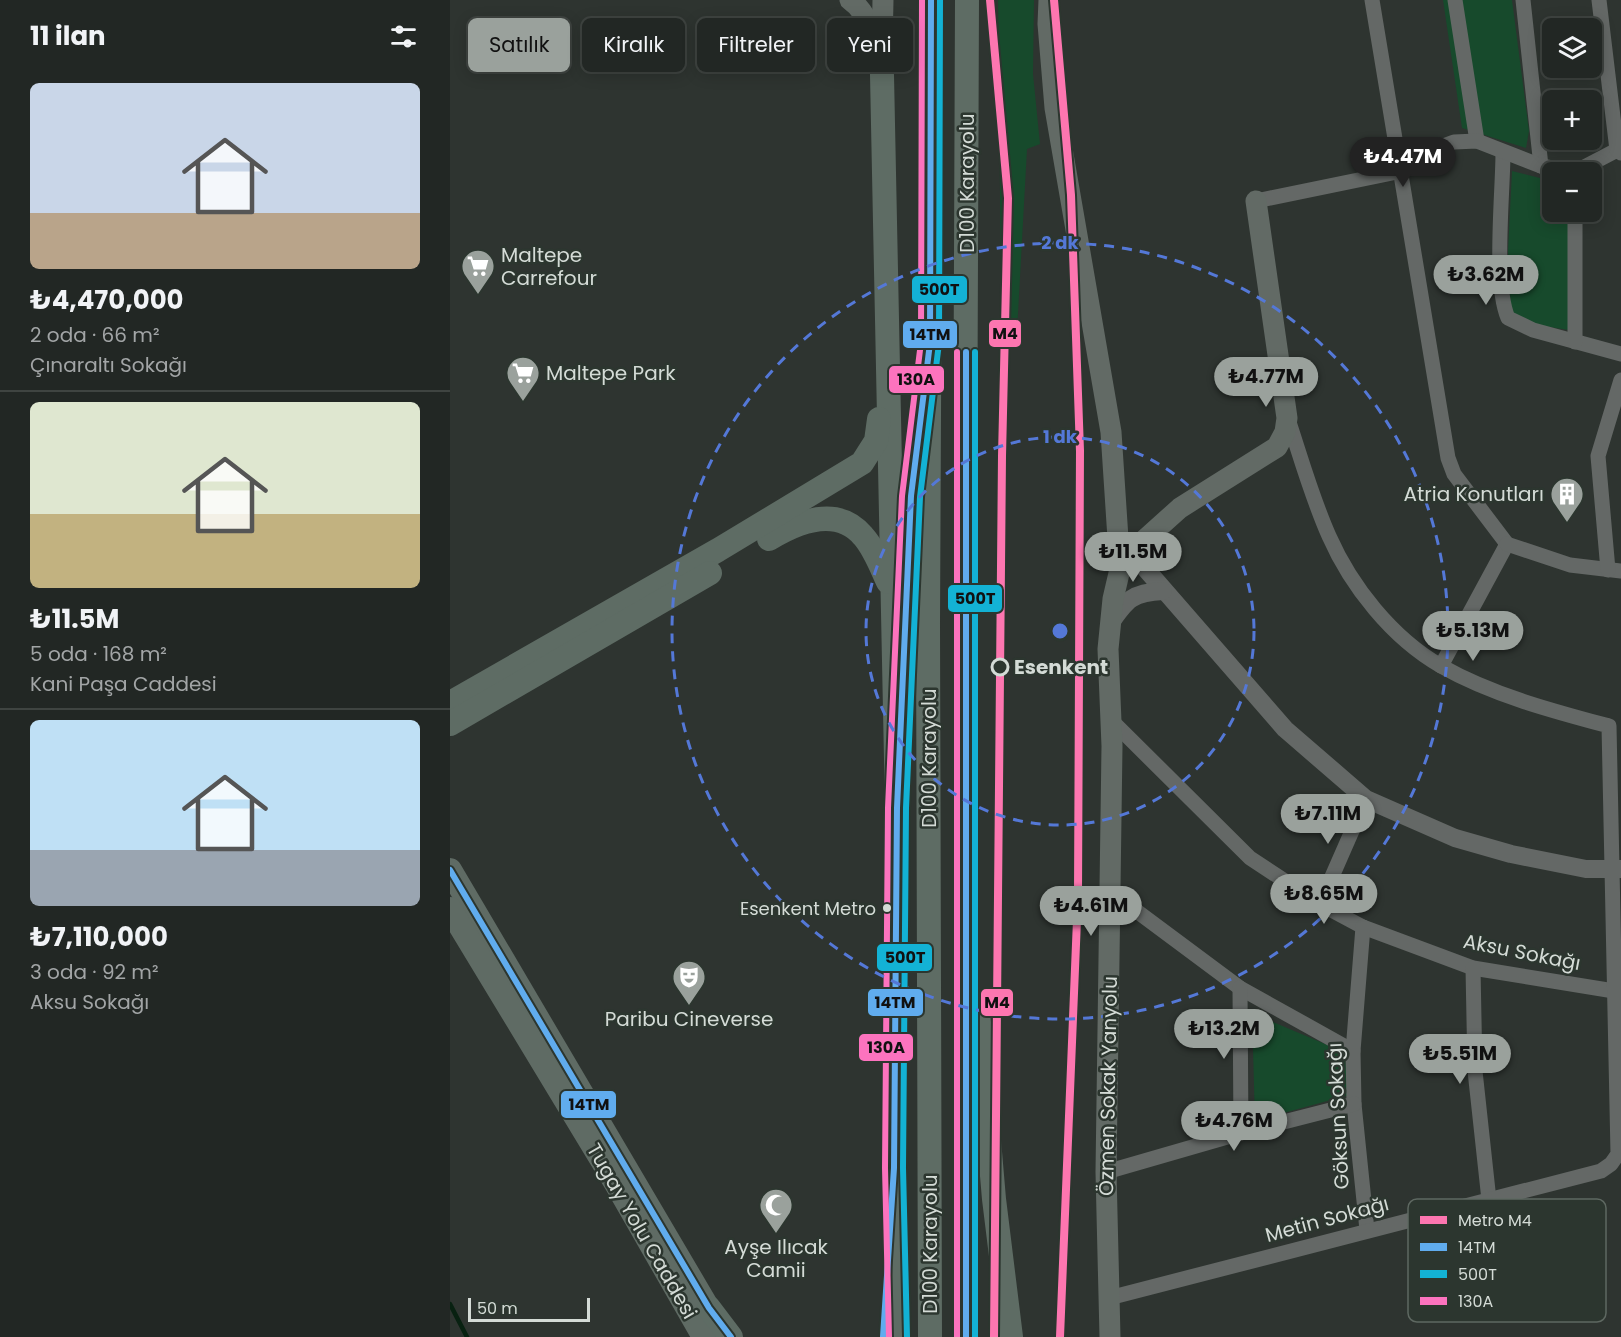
<!DOCTYPE html>
<html lang="tr">
<meta charset="utf-8">
<style>
:root{--surface:#222724;--page:#2e3331;--text:#f1f3f6;--muted:#a2a5a6;--line:#3f4441;--accent:#9aa19c}
body{margin:0;font-family:Poppins,sans-serif;background:var(--page);color:var(--text);height:100vh;display:flex;flex-direction:column;font-size:22px;white-space:nowrap}
*{box-sizing:border-box;margin:0}
p{font-size:20px;color:var(--muted)}
.icon{flex:none;width:33px;height:33px;fill:none;stroke:currentColor;stroke-width:2;stroke-linecap:round;stroke-linejoin:round}
.map{position:relative;flex:1;overflow:hidden}
.details{display:flex;flex-direction:column;background:var(--surface);width:450px}
.details>*{flex:none}
.guide{position:absolute;left:18px;top:18px;width:570px;height:54px;display:flex;gap:12px}
.controls{position:absolute;left:1092px;top:18px;display:grid;gap:12px}
.controls a{display:grid;place-items:center;width:60px;height:60px;border-radius:9px;background:var(--surface);box-shadow:0 3px 15px #0003,0 0 0 2px var(--line);font-size:30px}
.scale{position:absolute;left:18px;bottom:15px;width:122px;box-sizing:border-box;padding-left:6px;border:3px solid #d4dbd6;border-top:0;font-size:16px;line-height:21px;white-space:nowrap;color:#d4dbd6;-webkit-text-stroke:4px #2c362f;paint-order:stroke}
.price{position:absolute;translate:-50% -51px;padding:0 14px;border-radius:21px;background:var(--accent);color:#111;font-size:20px;line-height:39px;filter:drop-shadow(0 2px 3px #0008)}
.price::after{content:'';position:absolute;left:50%;top:36px;width:18px;height:14px;margin-left:-9px;background:inherit;clip-path:polygon(0 0,100% 0,50% 100%)}
.price.on{background:#222;color:#fff}
ul{padding:0;list-style:none}
li{display:grid;align-content:center;gap:12px;height:318px;padding:0 30px}
li+li{border-top:2px solid var(--line)}
li span{display:grid;place-items:center;height:186px;border-radius:9px;color:#555}
li>.icon{margin-inline-start:auto}
span .icon{width:108px;height:108px;fill:#fffc;stroke-width:1}
li b{font-size:26px}
h2{display:flex;justify-content:space-between;align-items:center;height:72px;padding:0 30px;font-size:26px}
.chip{padding:0 21px;border-radius:9px;background:var(--surface);box-shadow:0 3px 15px #0003,0 0 0 2px var(--line);font-size:21px;line-height:54px}
.chip.on{background:var(--accent);color:#111}
main{display:flex;flex:1;min-height:0}
.map>svg:first-child{display:block}
.green{fill:#174a2c}
.lines{fill:none;stroke-linecap:round;stroke-linejoin:round}
.stream{stroke:#082111;stroke-width:4.5}
.minor{stroke:#646866;stroke-width:15}
.tertiary{stroke:#646866;stroke-width:18}
.secondary{stroke:#626a65;stroke-width:21}
.primary{stroke:#5f6b64;stroke-width:24}
.trunk{stroke:#5e6c64;stroke-width:24}
.bus-1-casing{stroke:#2c362f;stroke-width:10}
.bus-2-casing{stroke:#2c362f;stroke-width:10}
.bus-3-casing{stroke:#2c362f;stroke-width:10}
.bus-1{stroke:#60acee;stroke-width:6}
.bus-2{stroke:#13b2d5;stroke-width:6}
.bus-3{stroke:#fc73be;stroke-width:6}
.metro-1-casing{stroke:#2c362f;stroke-width:12}
.metro-1{stroke:#fd76b0;stroke-width:8}
.ring{fill:none;stroke:#5478d7;stroke-width:3;stroke-dasharray:10 8}
.stop-dot{fill:#2c362f;stroke:#d4dbd6;stroke-width:3}
.bus-dot{fill:#d4dbd6;stroke:#2c362f;stroke-width:2}
.labels{text-anchor:middle;stroke-width:5;stroke-linejoin:round;paint-order:stroke}
.bus-label{font-size:18px;fill:#d4dbd6;stroke:#2c362f;text-anchor:end}
.street-label{font-size:20px;fill:#d4dbd6;stroke:#2c362f}
.poi-label{font-size:20px;fill:#d4dbd6;stroke:#2c362f;text-anchor:start}
.stop-label{font-size:20px;font-weight:bold;fill:#d4dbd6;stroke:#2c362f;text-anchor:start}
.key{fill:#2c362f;stroke:#5e6861;stroke-width:1.5}
.key-label{font-size:16px;fill:#d4dbd6}
.centre{fill:#5478d7;stroke:#2c362f;stroke-width:3}
.ring-label{font-size:18px;text-anchor:middle;font-weight:bold;fill:#5478d7;stroke:#2c362f;stroke-width:5;stroke-linejoin:round;paint-order:stroke}
.line-badge{stroke:#2c362f;stroke-width:2}
.pale-badge-label{font-size:16px;text-anchor:middle;font-weight:bold;fill:#111}
</style>
<main>
<section class="details">
<h2>11 ilan<svg class="icon" aria-label="filters" viewBox="0 0 24 24"><path d="M4 7h16M4 17h16"/><circle cx="9" cy="7" r="2"/><circle cx="15" cy="17" r="2"/></svg></h2>
<ul>
<li><span style="background:linear-gradient(#c9d6e8 70%,#b9a48a 0)"><svg class="icon" aria-label="home" viewBox="0 0 24 24"><path d="M3 11l9-7 9 7M6 9v11h12V9"/></svg></span><div><b>₺4,470,000</b><p>2 oda · 66 m²</p><p>Çınaraltı Sokağı</p></div></li>
<li><span style="background:linear-gradient(#dfe7d0 60%,#c2b280 0)"><svg class="icon" aria-label="home" viewBox="0 0 24 24"><path d="M3 11l9-7 9 7M6 9v11h12V9"/></svg></span><div><b>₺11.5M</b><p>5 oda · 168 m²</p><p>Kani Paşa Caddesi</p></div></li>
<li><span style="background:linear-gradient(#bfe0f5 70%,#9aa5b1 0)"><svg class="icon" aria-label="home" viewBox="0 0 24 24"><path d="M3 11l9-7 9 7M6 9v11h12V9"/></svg></span><div><b>₺7,110,000</b><p>3 oda · 92 m²</p><p>Aksu Sokağı</p></div></li>
</ul>
</section>
<div class="map">
<svg width="1171" height="1337" viewBox="0 0 1171 1337">
<rect width="100%" height="100%" fill="#2e3430"/>
<!-- green -->
<g class="green">
<polygon points="548,0 584,0 583,74 590,144 577,149 567,332 562,324 551,286"/>
<polygon points="993,0 1062,0 1079,131 1076,148 1012,128"/>
<polygon points="1062,171 1102,181 1102,212 1122,212 1119,330 1073,323 1061,313 1058,251"/>
<polygon points="802,1013 894,1052 899,1095 805,1121"/>
</g>
<g class="lines">
<!-- stream -->
<polyline class="stream" points="0,1304 17,1337"/>
<!-- minor -->
<g class="minor">
<polyline points="922,0 998,458 1004,474 1057,544 991,666"/>
<polyline points="1005,0 1027,141"/>
<polyline points="1073,0 1091,166 1125,172 1167,150 1171,153"/>
<polyline points="1149,0 1167,150"/>
<path d="M1053,152C1053,193 1043,283 1058,318L1083,330L1171,354"/>
<polyline points="806,201 952,171 972,154 1004,142 1027,141 1091,166"/>
<polyline points="1125,342 1125,212"/>
<polyline points="1057,544 1120,565 1171,571"/>
<polyline points="1158,570 1148,456 1171,380"/>
<polyline points="659,718 800,858 870,904 913,927 1023,968 1164,991"/>
<polyline points="661,892 790,988 903,1051"/>
<polyline points="870,904 916,799"/>
<polyline points="913,927 903,1051 904,1104 917,1230"/>
<polyline points="1023,968 1025,1071 1039,1200"/>
<polyline points="790,988 791,1133"/>
<polyline points="656,1172 791,1133 904,1104"/>
<path d="M659,1298L1151,1171L1161,1164L1168,1154L1159,726C1103,711 1042,695 991,666C942,638 901,586 879,536C862,498 851,458 838,419"/>
</g>
<!-- tertiary -->
<g class="tertiary">
<polyline points="681,552 835,729 916,799 1005,838 1061,854 1136,869 1171,869"/>
<path d="M660,624C676,600 683,592 713,591"/>
</g>
<!-- secondary -->
<g class="secondary">
<path d="M400,0C423,16 426,50 432,75"/>
<polyline points="599,0 598,24 605,108 661,432 670,569"/>
<polyline points="432,48 433,0"/>
<polyline points="660,1337 656,1172 662,746 658,649 663,599 670,569 681,552 730,508 827,447 835,432 837,418 806,201"/>
</g>
<!-- primary -->
<g class="primary">
<polyline points="0,870 268,1325"/>
<polyline points="0,909 167,1185 254,1337"/>
</g>
<!-- trunk -->
<g class="trunk">
<polyline points="432,75 447,808 444,1168 448,1337"/>
<path d="M319,539C347,522 387,505 413,536C424,548 431,567 438,582"/>
<polyline points="456,636 461,496 467,453"/>
<polyline points="0,703 268,550 412,463 426,441 429,419"/>
<polyline points="0,724 260,573"/>
<polyline points="528,1011 544,1199 561,1337"/>
<polyline points="259,1308 281,1337"/>
<polyline points="480,1337 478,624 481,0"/>
<polyline points="516,1337 514,768 517,0"/>
</g>
<defs>
<g id="bus-1">
<polyline points="516,352 516,1337"/>
<polyline points="0,870 259,1308 281,1337"/>
<polyline points="433,1337 444,1168 447,808 461,496 480,343 481,0"/>
</g>
<g id="bus-2">
<polyline points="525,352 525,1337"/>
<polyline points="457,1337 453,1168 456,808 470,497 489,343 490,0"/>
</g>
<g id="bus-3">
<polyline points="507,352 507,1337"/>
<polyline points="439,1337 435,1168 438,808 452,496 471,342 472,0"/>
</g>
</defs>
<!-- bus-1 casing -->
<use href="#bus-1" class="bus-1-casing"/>
<!-- bus-2 casing -->
<use href="#bus-2" class="bus-2-casing"/>
<!-- bus-3 casing -->
<use href="#bus-3" class="bus-3-casing"/>
<!-- bus-1 -->
<use href="#bus-1" class="bus-1"/>
<!-- bus-2 -->
<use href="#bus-2" class="bus-2"/>
<!-- bus-3 -->
<use href="#bus-3" class="bus-3"/>
<defs>
<g id="metro-1">
<polyline points="540,0 558,198 552,456 544,1337"/>
<polyline points="604,0 621,195 630,451 628,895 610,1337"/>
</g>
</defs>
<!-- metro-1 casing -->
<use href="#metro-1" class="metro-1-casing"/>
<!-- metro-1 -->
<use href="#metro-1" class="metro-1"/>
</g>
<!-- distance rings -->
<g class="ring">
<circle cx="610" cy="631" r="194"/>
<circle cx="610" cy="631" r="388"/>
</g>
<!-- icons -->
<defs>
<symbol id="supermarket-pin" viewBox="-11 -11 22 30"><path d="M0 17L-7.5 6A9.5 9.5 0 1 1 7.5 6Z" fill="#9aa19c" stroke="#2c362f"/><path d="M-6-5.5h2.5l.6 2H6L4.5 2H-2.5L-4.4-4H-6ZM-1.5 3.2a1.3 1.3 0 1 0 .1 0ZM3 3.2a1.3 1.3 0 1 0 .1 0Z" fill="#fff"/></symbol>
<symbol id="building-pin" viewBox="-11 -11 22 30"><path d="M0 17L-7.5 6A9.5 9.5 0 1 1 7.5 6Z" fill="#9aa19c" stroke="#2c362f"/><path d="M-4-6H4V6H1V3H-1V6H-4ZM-2.5-4.3h1.7v1.8h-1.7ZM.8-4.3h1.7v1.8H.8ZM-2.5-1h1.7V.8h-1.7ZM.8-1h1.7V.8H.8Z" fill="#fff"/></symbol>
<symbol id="theatre-pin" viewBox="-11 -11 22 30"><path d="M0 17L-7.5 6A9.5 9.5 0 1 1 7.5 6Z" fill="#9aa19c" stroke="#2c362f"/><path d="M-5-5.5Q0-4 5-5.5V0Q5 5 0 6Q-5 5-5 0ZM-3.3-2.5H-1v1.5H-3.3ZM1-2.5H3.3v1.5H1ZM-2.8 1Q0 5.5 2.8 1Z" fill="#fff"/></symbol>
<symbol id="mosque-pin" viewBox="-11 -11 22 30"><path d="M0 17L-7.5 6A9.5 9.5 0 1 1 7.5 6Z" fill="#9aa19c" stroke="#2c362f"/><path d="M3.5-4.9A6 6 0 1 0 3.5 4.9A5 5 0 1 1 3.5-4.9Z" fill="#fff"/></symbol>
</defs>
<g fill-rule="evenodd">
<use href="#supermarket-pin" x="9" y="247" width="38" height="52"/>
<use href="#supermarket-pin" x="54" y="354" width="38" height="52"/>
<use href="#building-pin" x="1098" y="475" width="38" height="52"/>
<use href="#theatre-pin" x="220" y="958" width="38" height="52"/>
<use href="#mosque-pin" x="307" y="1186" width="38" height="52"/>
</g>
<!-- markers -->
<circle class="stop-dot" cx="550" cy="667" r="8"/>
<circle class="bus-dot" cx="437" cy="908" r="5"/>
<g class="labels">
<!-- bus labels -->
<g class="bus-label">
<text x="426" y="915">Esenkent Metro</text>
</g>
<!-- street labels -->
<g class="street-label">
<text transform="translate(517 183) rotate(-90)" y="7">D100 Karayolu</text>
<text transform="translate(479 758) rotate(-90)" y="7">D100 Karayolu</text>
<text transform="translate(1072 952) rotate(11)" y="7">Aksu Sokağı</text>
<text transform="translate(658 1086) rotate(-89)" y="7">Özmen Sokak Yanyolu</text>
<text transform="translate(888 1116) rotate(-93)" y="7">Göksun Sokağı</text>
<text transform="translate(877 1219) rotate(-15)" y="7">Metin Sokağı</text>
<text transform="translate(192 1231) rotate(60)" y="7">Tugay Yolu Caddesi</text>
<text transform="translate(480 1244) rotate(-90)" y="7">D100 Karayolu</text>
</g>
<!-- poi labels -->
<g class="poi-label">
<text x="51" y="262">Maltepe<tspan x="51" dy="23">Carrefour</tspan></text>
<text x="96" y="380">Maltepe Park</text>
<text x="1094" y="501" text-anchor="end">Atria Konutları</text>
<text x="239" y="1026" text-anchor="middle">Paribu Cineverse</text>
<text x="326" y="1254" text-anchor="middle">Ayşe Ilıcak<tspan x="326" dy="23">Camii</tspan></text>
</g>
<!-- stop labels -->
<g class="stop-label">
<text x="564" y="674">Esenkent</text>
</g>
</g>
<!-- legend -->
<rect x="958" y="1199" width="198" height="123" rx="9" class="key"/>
<rect x="970" y="1216" width="27" height="8" fill="#fd76b0"/>
<rect x="970" y="1243" width="27" height="8" fill="#60acee"/>
<rect x="970" y="1270" width="27" height="8" fill="#13b2d5"/>
<rect x="970" y="1297" width="27" height="8" fill="#fc73be"/>
<g class="key-label">
<text x="1008" y="1226">Metro M4</text>
<text x="1008" y="1253">14TM</text>
<text x="1008" y="1280">500T</text>
<text x="1008" y="1307">130A</text>
</g>
<circle cx="610" cy="631" r="9" class="centre"/>
<g class="ring-label">
<text x="610" y="249">2 dk</text>
<text x="610" y="443">1 dk</text>
</g>
<g class="line-badge">
<rect x="461" y="275" width="57" height="29" rx="6" fill="#13b2d5"/>
<rect x="538" y="319" width="34" height="29" rx="6" fill="#fd76b0"/>
<rect x="452" y="320" width="56" height="29" rx="6" fill="#60acee"/>
<rect x="438" y="365" width="57" height="29" rx="6" fill="#fc73be"/>
<rect x="497" y="584" width="56" height="29" rx="6" fill="#13b2d5"/>
<rect x="426" y="943" width="57" height="29" rx="6" fill="#13b2d5"/>
<rect x="530" y="988" width="34" height="29" rx="6" fill="#fd76b0"/>
<rect x="417" y="988" width="57" height="29" rx="6" fill="#60acee"/>
<rect x="408" y="1033" width="56" height="29" rx="6" fill="#fc73be"/>
<rect x="110" y="1090" width="57" height="29" rx="6" fill="#60acee"/>
</g>
<g class="pale-badge-label">
<text x="489" y="295">500T</text>
<text x="555" y="339">M4</text>
<text x="480" y="340">14TM</text>
<text x="466" y="385">130A</text>
<text x="525" y="604">500T</text>
<text x="455" y="963">500T</text>
<text x="547" y="1008">M4</text>
<text x="445" y="1008">14TM</text>
<text x="436" y="1053">130A</text>
<text x="139" y="1110">14TM</text>
</g>
</svg>
<div class="controls">
<a><svg class="icon" aria-label="layers" viewBox="0 0 24 24"><path d="M12 4l9 5-9 5-9-5zM3 14l9 5 9-5"/></svg></a>
<a>+</a>
<a>−</a>
</div>
<div class="scale">50 m</div>
<b class="price on" style="left:953px;top:188px">₺4.47M</b>
<b class="price" style="left:1036px;top:306px">₺3.62M</b>
<b class="price" style="left:816px;top:408px">₺4.77M</b>
<b class="price" style="left:683px;top:583px">₺11.5M</b>
<b class="price" style="left:1023px;top:662px">₺5.13M</b>
<b class="price" style="left:878px;top:845px">₺7.11M</b>
<b class="price" style="left:874px;top:925px">₺8.65M</b>
<b class="price" style="left:641px;top:937px">₺4.61M</b>
<b class="price" style="left:774px;top:1060px">₺13.2M</b>
<b class="price" style="left:1010px;top:1085px">₺5.51M</b>
<b class="price" style="left:784px;top:1152px">₺4.76M</b>
<div class="guide">
<a class="chip on">Satılık</a>
<a class="chip">Kiralık</a>
<a class="chip">Filtreler</a>
<a class="chip">Yeni</a>
</div>
</div>
</main>
